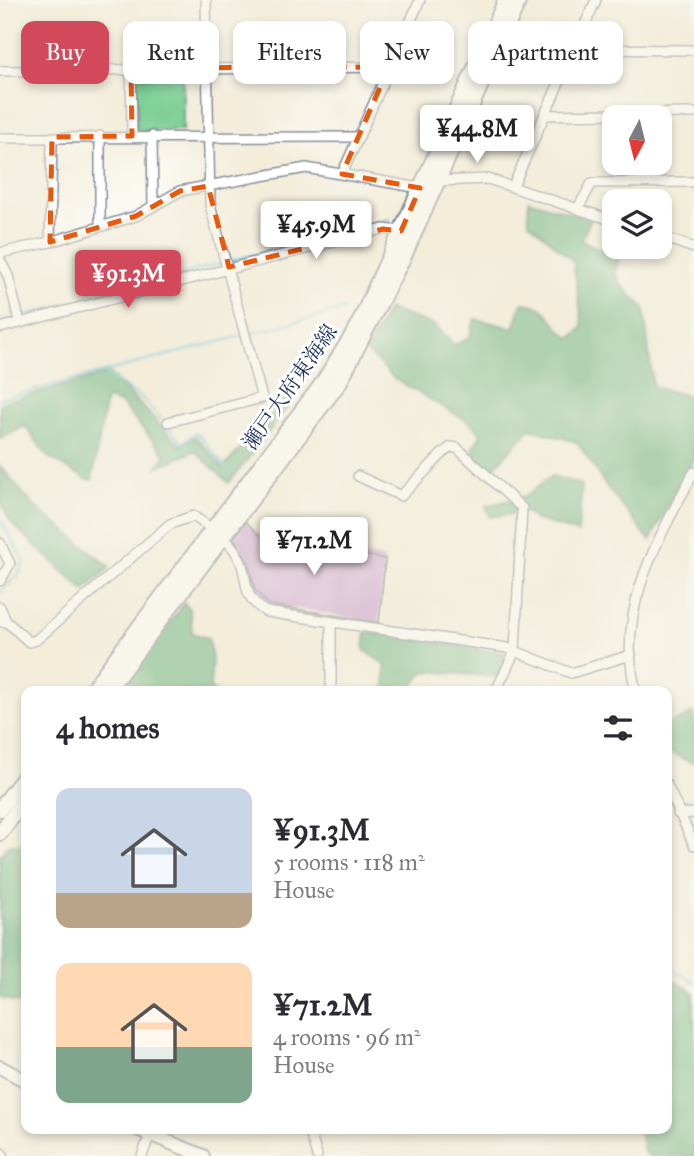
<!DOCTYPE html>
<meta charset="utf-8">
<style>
:root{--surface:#fff;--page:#f7f7f7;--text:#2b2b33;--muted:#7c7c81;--accent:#d1495b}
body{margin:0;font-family:"IM FELL Great Primer","Noto Serif JP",serif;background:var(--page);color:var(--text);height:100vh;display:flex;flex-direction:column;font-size:26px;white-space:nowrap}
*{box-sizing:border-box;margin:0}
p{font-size:23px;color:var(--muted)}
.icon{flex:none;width:38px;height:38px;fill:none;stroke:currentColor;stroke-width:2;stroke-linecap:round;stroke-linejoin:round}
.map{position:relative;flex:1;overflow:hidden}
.drawer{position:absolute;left:21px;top:686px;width:651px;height:448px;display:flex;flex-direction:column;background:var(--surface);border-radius:14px;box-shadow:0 4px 10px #0003}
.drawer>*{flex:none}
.banner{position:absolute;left:21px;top:21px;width:653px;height:63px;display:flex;gap:14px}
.needle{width:46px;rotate:187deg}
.fabs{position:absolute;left:602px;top:105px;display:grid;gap:14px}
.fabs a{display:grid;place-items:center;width:70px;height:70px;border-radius:14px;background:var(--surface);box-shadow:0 4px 10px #0003;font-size:35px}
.price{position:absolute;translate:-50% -60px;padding:0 16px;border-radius:7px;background:#fff;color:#222;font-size:23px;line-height:46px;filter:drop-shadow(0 2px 4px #0008)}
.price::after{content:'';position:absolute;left:50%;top:42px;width:21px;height:16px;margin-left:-10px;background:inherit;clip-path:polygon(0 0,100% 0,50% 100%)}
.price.selected{background:var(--accent);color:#fff}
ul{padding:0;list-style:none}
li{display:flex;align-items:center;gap:21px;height:175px;padding:0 35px}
li span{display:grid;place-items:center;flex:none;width:196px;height:140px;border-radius:14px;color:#555}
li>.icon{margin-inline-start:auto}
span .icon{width:84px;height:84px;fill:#fffc;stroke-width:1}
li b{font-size:30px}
h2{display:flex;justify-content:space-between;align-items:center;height:84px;padding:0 35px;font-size:30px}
.pill{padding:0 24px;border-radius:14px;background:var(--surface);box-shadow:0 4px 10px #0003;font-size:24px;line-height:63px}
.pill.selected{background:var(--accent);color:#fff}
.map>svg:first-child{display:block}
.green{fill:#79ce91;stroke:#4a7e78;stroke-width:2}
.forest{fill:#62b17b;stroke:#3e706c;stroke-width:2}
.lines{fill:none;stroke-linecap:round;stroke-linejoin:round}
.stream{stroke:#5cc1da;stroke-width:2.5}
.building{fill:#c290d3}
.street-casing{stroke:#878e9c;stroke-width:12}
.secondary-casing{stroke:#878e9c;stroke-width:16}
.primary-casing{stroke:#878e9c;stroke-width:18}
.street{stroke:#fff;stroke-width:9}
.secondary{stroke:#fff;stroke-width:12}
.primary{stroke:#fff;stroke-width:14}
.marked{fill:none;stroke:#e8590c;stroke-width:5;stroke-dasharray:14 9;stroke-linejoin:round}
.labels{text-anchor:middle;stroke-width:6;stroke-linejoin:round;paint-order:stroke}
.street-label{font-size:21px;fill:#1b2f5e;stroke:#fff}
</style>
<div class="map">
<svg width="694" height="1156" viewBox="0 0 694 1156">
<rect width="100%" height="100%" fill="#fff"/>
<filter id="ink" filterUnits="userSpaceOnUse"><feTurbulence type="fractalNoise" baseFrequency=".0143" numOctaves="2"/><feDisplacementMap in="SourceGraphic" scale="14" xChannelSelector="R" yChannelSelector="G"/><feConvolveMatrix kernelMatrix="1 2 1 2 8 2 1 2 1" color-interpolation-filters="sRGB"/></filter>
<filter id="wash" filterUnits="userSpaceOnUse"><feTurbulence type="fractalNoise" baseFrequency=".00686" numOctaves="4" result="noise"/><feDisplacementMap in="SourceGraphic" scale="28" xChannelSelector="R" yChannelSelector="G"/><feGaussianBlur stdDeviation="1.57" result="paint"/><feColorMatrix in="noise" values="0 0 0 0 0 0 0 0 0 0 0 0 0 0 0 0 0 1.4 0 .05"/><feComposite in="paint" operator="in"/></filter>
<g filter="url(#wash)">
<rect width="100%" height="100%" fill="#f3edda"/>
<!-- green -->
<polygon class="green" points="183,76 183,130 136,131 136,77"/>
<!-- forest -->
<g class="forest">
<path d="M528,200L591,219L581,240L606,252L614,239V247H623L615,272L621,285L644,308L653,387L694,397V458L650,541L606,486L577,442L530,429L490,472L476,462L473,447L481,435L474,425L395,379L366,351L388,309L434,325L454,345L469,338L475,319L514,328L522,303C554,305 550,327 571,338L583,327L573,261L529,222Z"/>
<polygon points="109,373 180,445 195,436 223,468 287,397 291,403 229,483 195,451 157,467 166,455 120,403 106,399 92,480 86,479 48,457 25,426 0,439 0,405 4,402"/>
<polygon points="0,466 33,505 110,567 84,591 12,524 0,501"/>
<polygon points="552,476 582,485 578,533 534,519 526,512 490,517 486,506 525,496"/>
<polygon points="184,603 190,610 192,633 208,638 212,659 210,687 214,691 121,691"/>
<polygon points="366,632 505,653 505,662 497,677 424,671 409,691 385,691 385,665 364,650"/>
<polygon points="694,713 694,761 690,762 667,751 667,725"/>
<polygon points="9,844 26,844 26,1005 0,998 0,856"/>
<polygon points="667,976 694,992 694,1156 649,1156 644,1152 641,1135 634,1129 667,1129"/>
</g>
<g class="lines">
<!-- stream -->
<g class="stream">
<polyline points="0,322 389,219"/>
<polyline points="251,333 265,390"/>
<polyline points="103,372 144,400 182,443 196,433 200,436 226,468"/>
<polyline points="0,399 345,309"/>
<polyline points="0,519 24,561 19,574 0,592"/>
<polyline points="667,967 694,982"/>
</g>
</g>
<g id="blocks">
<!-- building -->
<polygon class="building" points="246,522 271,546 305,542 385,559 379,622 269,605 255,590 248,562 234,538"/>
</g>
</g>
<g filter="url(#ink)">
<use href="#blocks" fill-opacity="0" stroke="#878e9c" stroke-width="2"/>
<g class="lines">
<defs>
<g id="street">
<polyline points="575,49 694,50"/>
<polyline points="131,68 132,136"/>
<polyline points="0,71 389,67"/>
<polyline points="544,115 694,113"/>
<polyline points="152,136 153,207"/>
<polyline points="0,138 359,137"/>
<polyline points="342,174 420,0"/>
<polyline points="437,181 488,179 614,221"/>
<polyline points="513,186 596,0"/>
<polyline points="578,208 592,183 694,182"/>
<polyline points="100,226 100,136"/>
<polyline points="660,236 694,248"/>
<polyline points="50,242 52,137"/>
<polyline points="0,253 50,242 136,216 180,191 306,168 420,188"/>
<polyline points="0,260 8,276 20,323"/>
<polyline points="0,328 383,229 401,231"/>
<polyline points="168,422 262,398 210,205 206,0"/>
<polyline points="358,476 401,496 443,453 451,447 457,448 522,508 515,651 496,691"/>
<polyline points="0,543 10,564 0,581"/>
<polyline points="0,607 6,621"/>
<path d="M0,622L6,621L29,642L36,640L170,524L193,516C209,527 228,537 238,556C251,580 238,594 266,612L507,648L571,673L631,655"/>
<polyline points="331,623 331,691"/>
<path d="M636,691C614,611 658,540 694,472"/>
<polyline points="667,785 694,845"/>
<polyline points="678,814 694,813"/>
<polyline points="309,1129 317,1156"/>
<polyline points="0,1152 4,1156"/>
<polyline points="142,1156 150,1134"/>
</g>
<g id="secondary">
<polyline points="0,1067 26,1081"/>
<polyline points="137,1129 203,1156"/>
</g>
<g id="primary">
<polyline points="91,691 322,384 357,328 506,0"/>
<polyline points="107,691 339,383 403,258 519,0"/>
<polyline points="0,809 26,775"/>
<polyline points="0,833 26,798"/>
</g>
</defs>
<!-- street casing -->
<use href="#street" class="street-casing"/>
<!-- secondary casing -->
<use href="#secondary" class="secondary-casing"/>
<!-- primary casing -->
<use href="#primary" class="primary-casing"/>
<!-- street -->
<use href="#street" class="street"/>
<!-- secondary -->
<use href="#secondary" class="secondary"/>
<!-- primary -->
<use href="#primary" class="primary"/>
</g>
</g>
<!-- marked area -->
<path d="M0 0H694V1156H0ZM389,67L342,174L420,188L401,231L383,229L229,267L208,186L180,191L136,216L50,242L52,137L132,136L131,68Z" fill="#f3edda" fill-opacity=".55" fill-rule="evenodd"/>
<path class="marked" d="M389,67L342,174L420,188L401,231L383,229L229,267L208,186L180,191L136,216L50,242L52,137L132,136L131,68Z"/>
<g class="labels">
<!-- street labels -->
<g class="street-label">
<text transform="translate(290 387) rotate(-55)" y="7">瀬戸大府東海線</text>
</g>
</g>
</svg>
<div class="fabs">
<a><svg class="needle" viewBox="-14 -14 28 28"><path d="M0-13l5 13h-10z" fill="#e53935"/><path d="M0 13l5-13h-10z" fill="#7c7c81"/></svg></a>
<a><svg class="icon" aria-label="layers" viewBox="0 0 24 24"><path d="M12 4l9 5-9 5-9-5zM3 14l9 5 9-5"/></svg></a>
</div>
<b class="price" style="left:477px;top:165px">¥44.8M</b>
<b class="price" style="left:316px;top:261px">¥45.9M</b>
<b class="price selected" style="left:128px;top:310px">¥91.3M</b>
<b class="price" style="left:314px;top:577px">¥71.2M</b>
<div class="banner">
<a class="pill selected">Buy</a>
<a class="pill">Rent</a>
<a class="pill">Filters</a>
<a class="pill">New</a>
<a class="pill">Apartment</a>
</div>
<section class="drawer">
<h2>4 homes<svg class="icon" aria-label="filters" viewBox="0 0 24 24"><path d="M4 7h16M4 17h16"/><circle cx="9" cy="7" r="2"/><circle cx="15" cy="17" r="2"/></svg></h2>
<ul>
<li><span style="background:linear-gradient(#c9d6e8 75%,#b9a48a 0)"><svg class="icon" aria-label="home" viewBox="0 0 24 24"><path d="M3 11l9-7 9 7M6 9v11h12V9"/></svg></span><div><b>¥91.3M</b><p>5 rooms · 118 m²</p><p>House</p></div></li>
<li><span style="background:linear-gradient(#ffd9b3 60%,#7fa58c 0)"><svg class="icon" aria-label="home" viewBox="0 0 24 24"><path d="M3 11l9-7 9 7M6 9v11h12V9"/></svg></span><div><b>¥71.2M</b><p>4 rooms · 96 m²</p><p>House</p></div></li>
</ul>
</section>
</div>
